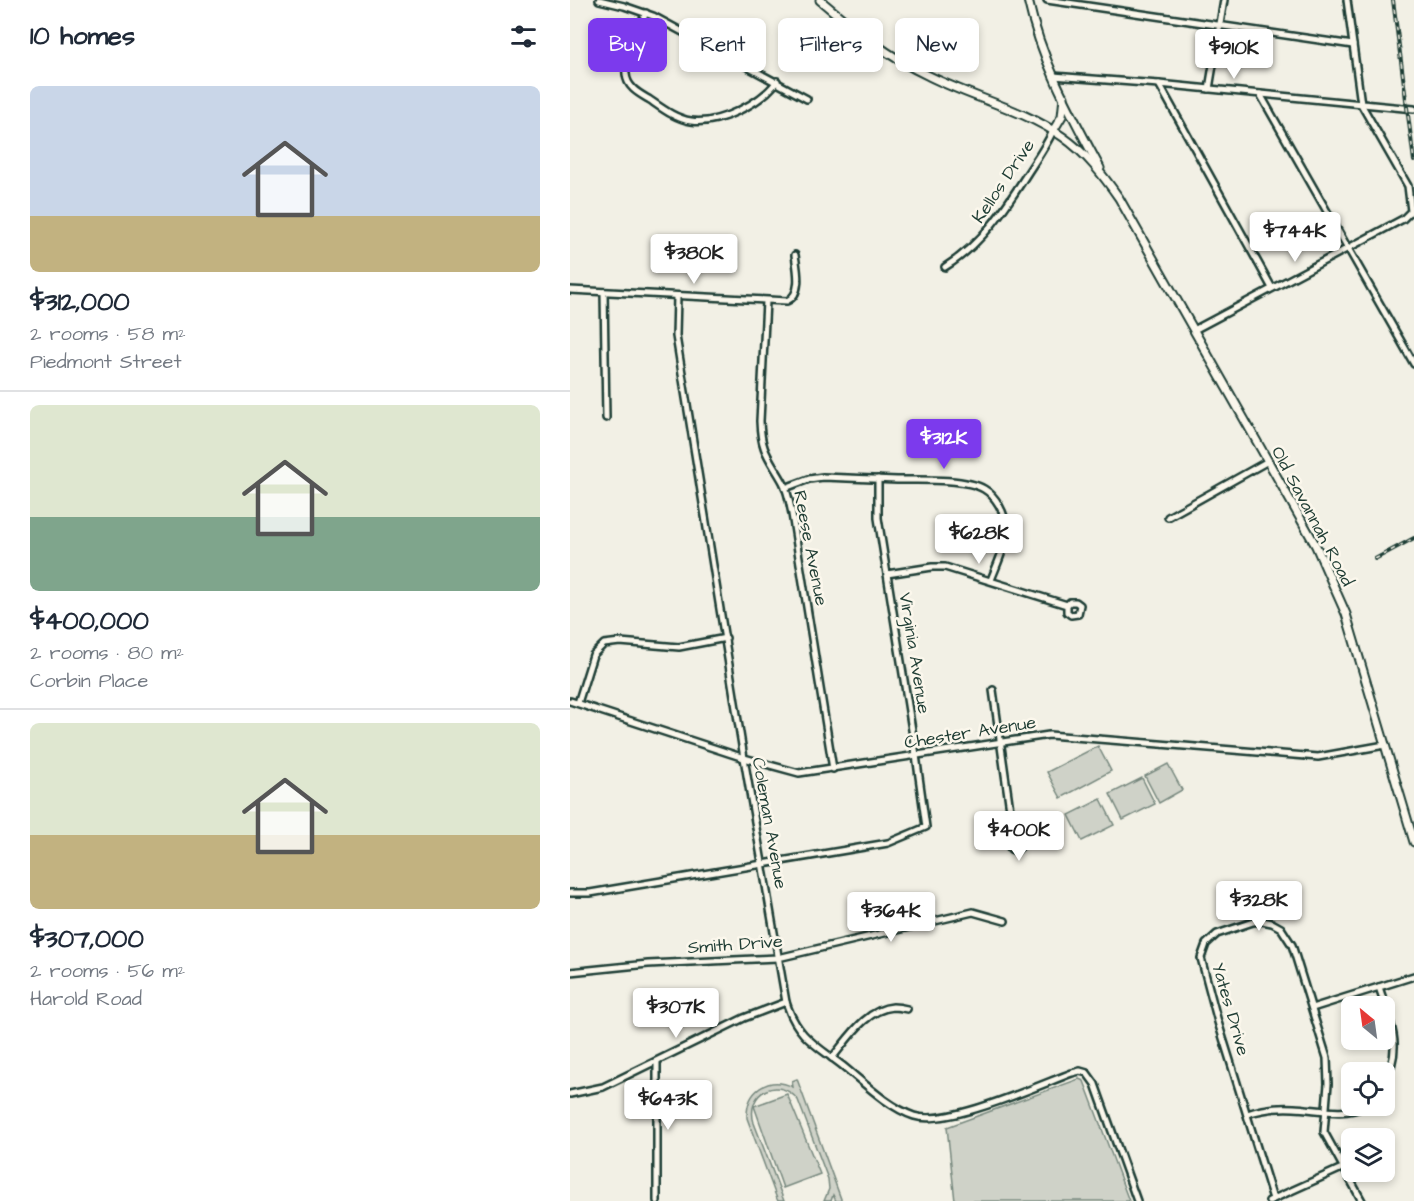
<!DOCTYPE html>
<meta charset="utf-8">
<style>
:root{--surface:#fff;--page:#f6f6f7;--text:#1f2937;--muted:#747a83;--line:#e0e1e3;--accent:#7c3aed}
body{margin:0;font-family:"Architects Daughter",sans-serif;background:var(--page);color:var(--text);height:100vh;display:flex;flex-direction:column;font-size:22px;white-space:nowrap}
*{box-sizing:border-box;margin:0}
p{font-size:20px;color:var(--muted)}
.icon{flex:none;width:33px;height:33px;fill:none;stroke:currentColor;stroke-width:2;stroke-linecap:round;stroke-linejoin:round}
.map{position:relative;flex:1;overflow:hidden}
.panel{display:flex;flex-direction:column;background:var(--surface);width:570px}
.panel>*{flex:none}
.guide{position:absolute;left:18px;top:18px;width:570px;height:54px;display:flex;gap:12px}
.needle{width:39px;rotate:331deg}
.fabs{position:absolute;left:771px;top:996px;display:grid;gap:12px}
.fabs a{display:grid;place-items:center;width:54px;height:54px;border-radius:9px;background:var(--surface);box-shadow:0 3px 9px #0003;font-size:30px}
.price{position:absolute;translate:-50% -51px;padding:0 14px;border-radius:6px;background:#fff;color:#222;font-size:20px;line-height:39px;filter:drop-shadow(0 2px 3px #0008)}
.price::after{content:'';position:absolute;left:50%;top:36px;width:18px;height:14px;margin-left:-9px;background:inherit;clip-path:polygon(0 0,100% 0,50% 100%)}
.price.active{background:var(--accent);color:#fff}
ul{padding:0;list-style:none}
li{display:grid;align-content:center;gap:12px;height:318px;padding:0 30px}
li+li{border-top:2px solid var(--line)}
li span{display:grid;place-items:center;height:186px;border-radius:9px;color:#555}
li>.icon{margin-inline-start:auto}
span .icon{width:108px;height:108px;fill:#fffc;stroke-width:1}
li b{font-size:26px}
h2{display:flex;justify-content:space-between;align-items:center;height:72px;padding:0 30px;font-size:26px}
.chip{padding:0 21px;border-radius:9px;background:var(--surface);box-shadow:0 3px 9px #0003;font-size:21px;line-height:54px}
.chip.active{background:var(--accent);color:#fff}
main{display:flex;flex:1;min-height:0}
.map>svg:first-child{display:block}
.green{fill:#cfd2c8;stroke:#77887e;stroke-width:1.5}
.lines{fill:none;stroke-linecap:round;stroke-linejoin:round}
.minor-casing{stroke:#1f3d34;stroke-width:10}
.major-casing{stroke:#1f3d34;stroke-width:11}
.minor{stroke:#fbf7ec;stroke-width:5}
.major{stroke:#fbf7ec;stroke-width:7}
.rail-casing{stroke:#1f3d34;stroke-width:4}
.rail{stroke:#fbf7ec;stroke-width:1.5;stroke-dasharray:4.5;stroke-linecap:butt}
.labels{text-anchor:middle;stroke-width:5;stroke-linejoin:round;paint-order:stroke}
.street-label{font-size:18px;fill:#1f3d34;stroke:#fbf7ec}
</style>
<main>
<section class="panel">
<h2>10 homes<svg class="icon" aria-label="filters" viewBox="0 0 24 24"><path d="M4 7h16M4 17h16"/><circle cx="9" cy="7" r="2"/><circle cx="15" cy="17" r="2"/></svg></h2>
<ul>
<li><span style="background:linear-gradient(#c9d6e8 70%,#c2b280 0)"><svg class="icon" aria-label="home" viewBox="0 0 24 24"><path d="M3 11l9-7 9 7M6 9v11h12V9"/></svg></span><div><b>$312,000</b><p>2 rooms · 58 m²</p><p>Piedmont Street</p></div></li>
<li><span style="background:linear-gradient(#dfe7d0 60%,#7fa58c 0)"><svg class="icon" aria-label="home" viewBox="0 0 24 24"><path d="M3 11l9-7 9 7M6 9v11h12V9"/></svg></span><div><b>$400,000</b><p>2 rooms · 80 m²</p><p>Corbin Place</p></div></li>
<li><span style="background:linear-gradient(#dfe7d0 60%,#c2b280 0)"><svg class="icon" aria-label="home" viewBox="0 0 24 24"><path d="M3 11l9-7 9 7M6 9v11h12V9"/></svg></span><div><b>$307,000</b><p>2 rooms · 56 m²</p><p>Harold Road</p></div></li>
</ul>
</section>
<div class="map">
<svg width="844" height="1201" viewBox="0 0 844 1201">
<rect width="100%" height="100%" fill="#f2f0e5"/>
<filter id="ink" filterUnits="userSpaceOnUse"><feTurbulence type="fractalNoise" baseFrequency=".0167" numOctaves="2"/><feDisplacementMap in="SourceGraphic" scale="12" xChannelSelector="R" yChannelSelector="G"/><feConvolveMatrix kernelMatrix="1 2 1 2 8 2 1 2 1" color-interpolation-filters="sRGB"/></filter>
<g filter="url(#ink)">
<!-- green -->
<g class="green">
<polygon points="528,746 541,771 491,798 477,772"/>
<polygon points="598,764 612,790 589,803 575,776"/>
<polygon points="572,778 585,804 553,820 540,794"/>
<polygon points="531,799 544,825 512,841 499,815"/>
<path d="M227,1079L271,1199V1201H266L263,1195L261,1201H254L259,1189L258,1179L228,1100C209,1075 175,1092 184,1123L214,1201H208L207,1199L177,1118C176,1091 198,1075 223,1087L222,1081Z"/>
<polygon points="509,1079 514,1081 559,1201 385,1201 377,1127"/>
<polygon points="217,1094 250,1174 213,1188 184,1106"/>
</g>
<g class="lines">
<defs>
<g id="minor">
<polyline points="29,0 54,6 83,16 237,99"/>
<polyline points="477,0 783,45"/>
<path d="M76,13C66,33 54,52 56,74C57,88 70,94 80,100C93,109 106,119 121,121C148,125 192,103 207,81"/>
<polyline points="483,76 589,84 844,109"/>
<polyline points="589,84 702,288"/>
<polyline points="639,89 654,0"/>
<polyline points="690,94 844,364"/>
<path d="M375,267C412,244 434,210 457,174C466,160 476,146 483,131"/>
<path d="M0,290L217,301C233,294 227,269 225,255"/>
<polyline points="34,292 36,418"/>
<path d="M107,296L106,336L174,758L216,1002C227,1037 246,1045 273,1066C294,1083 318,1107 344,1116C377,1127 467,1086 502,1073L510,1071L517,1073L525,1084L567,1201"/>
<path d="M196,301L190,421C191,452 199,457 213,482C218,492 220,504 222,514L263,769"/>
<polyline points="624,330 833,219 841,211 838,186 791,104 777,0"/>
<path d="M215,488L239,479L253,477C278,478 302,479 327,480C349,480 396,478 414,489C426,496 435,513 436,527C437,545 427,564 421,580"/>
<polyline points="598,517 698,461"/>
<polyline points="317,574 362,567 375,567 497,605 500,602 506,602 510,605 508,614 501,615 497,612 497,605"/>
<polyline points="423,690 444,838 440,841 439,846 441,849 446,851 451,846 450,841 444,838"/>
<polyline points="0,701 174,758 229,773 479,735 748,757 815,745"/>
<polyline points="8,703 23,655 34,644 50,642 109,647 156,638"/>
<polyline points="0,893 20,893 318,843 356,827 346,755 308,518 308,479"/>
<polyline points="0,972 78,964 208,958 403,912 435,921"/>
<path d="M809,987C820,1021 834,1048 814,1082"/>
<polyline points="742,1008 844,976"/>
<path d="M262,1058C278,1039 296,1009 323,1007C327,1007 333,1008 337,1009"/>
<polyline points="87,1062 87,1201"/>
<polyline points="0,1094 33,1087 174,1018 216,1002"/>
<path d="M677,1114C692,1109 708,1107 724,1108C748,1109 773,1117 795,1106"/>
<polyline points="703,1199 648,1022 631,958 636,944 647,934 683,922 692,921 702,923 711,928 722,945 757,1058 758,1084 754,1132 792,1201"/>
<polyline points="699,1201 772,1168"/>
</g>
<g id="major">
<path d="M250,0C284,29 318,57 359,76C403,98 453,109 493,137C516,153 533,175 549,198L746,546L756,569L776,614L844,842"/>
<path d="M458,0C471,60 501,114 530,168"/>
<polyline points="483,131 492,116 494,97"/>
</g>
</defs>
<!-- minor casing -->
<use href="#minor" class="minor-casing"/>
<!-- major casing -->
<use href="#major" class="major-casing"/>
<!-- minor -->
<use href="#minor" class="minor"/>
<!-- major -->
<use href="#major" class="major"/>
<defs>
<g id="rail">
<polyline points="823,0 844,161"/>
<polyline points="805,559 844,538"/>
</g>
</defs>
<!-- rail casing -->
<use href="#rail" class="rail-casing"/>
<!-- rail -->
<use href="#rail" class="rail"/>
</g>
</g>
<g class="labels">
<!-- street labels -->
<g class="street-label">
<text transform="translate(433 181) rotate(-56)" y="6">Kellos Drive</text>
<text transform="translate(743 516) rotate(62)" y="6">Old Savannah Road</text>
<text transform="translate(241 548) rotate(79)" y="6">Reese Avenue</text>
<text transform="translate(345 653) rotate(81)" y="6">Virginia Avenue</text>
<text transform="translate(400 732) rotate(-9)" y="6">Chester Avenue</text>
<text transform="translate(200 823) rotate(80)" y="6">Coleman Avenue</text>
<text transform="translate(165 944) rotate(-4)" y="6">Smith Drive</text>
<text transform="translate(661 1009) rotate(74)" y="6">Yates Drive</text>
</g>
</g>
</svg>
<div class="fabs">
<a><svg class="needle" viewBox="-14 -14 28 28"><path d="M0-13l5 13h-10z" fill="#e53935"/><path d="M0 13l5-13h-10z" fill="#747a83"/></svg></a>
<a><svg class="icon" aria-label="locate" viewBox="0 0 24 24"><circle cx="12" cy="12" r="6"/><path d="M12 2v4M12 18v4M2 12h4M18 12h4"/></svg></a>
<a><svg class="icon" aria-label="layers" viewBox="0 0 24 24"><path d="M12 4l9 5-9 5-9-5zM3 14l9 5 9-5"/></svg></a>
</div>
<b class="price" style="left:664px;top:80px">$910K</b>
<b class="price" style="left:725px;top:263px">$744K</b>
<b class="price" style="left:124px;top:285px">$380K</b>
<b class="price active" style="left:374px;top:470px">$312K</b>
<b class="price" style="left:409px;top:565px">$628K</b>
<b class="price" style="left:449px;top:862px">$400K</b>
<b class="price" style="left:689px;top:932px">$328K</b>
<b class="price" style="left:321px;top:943px">$364K</b>
<b class="price" style="left:106px;top:1039px">$307K</b>
<b class="price" style="left:98px;top:1131px">$643K</b>
<div class="guide">
<a class="chip active">Buy</a>
<a class="chip">Rent</a>
<a class="chip">Filters</a>
<a class="chip">New</a>
</div>
</div>
</main>
